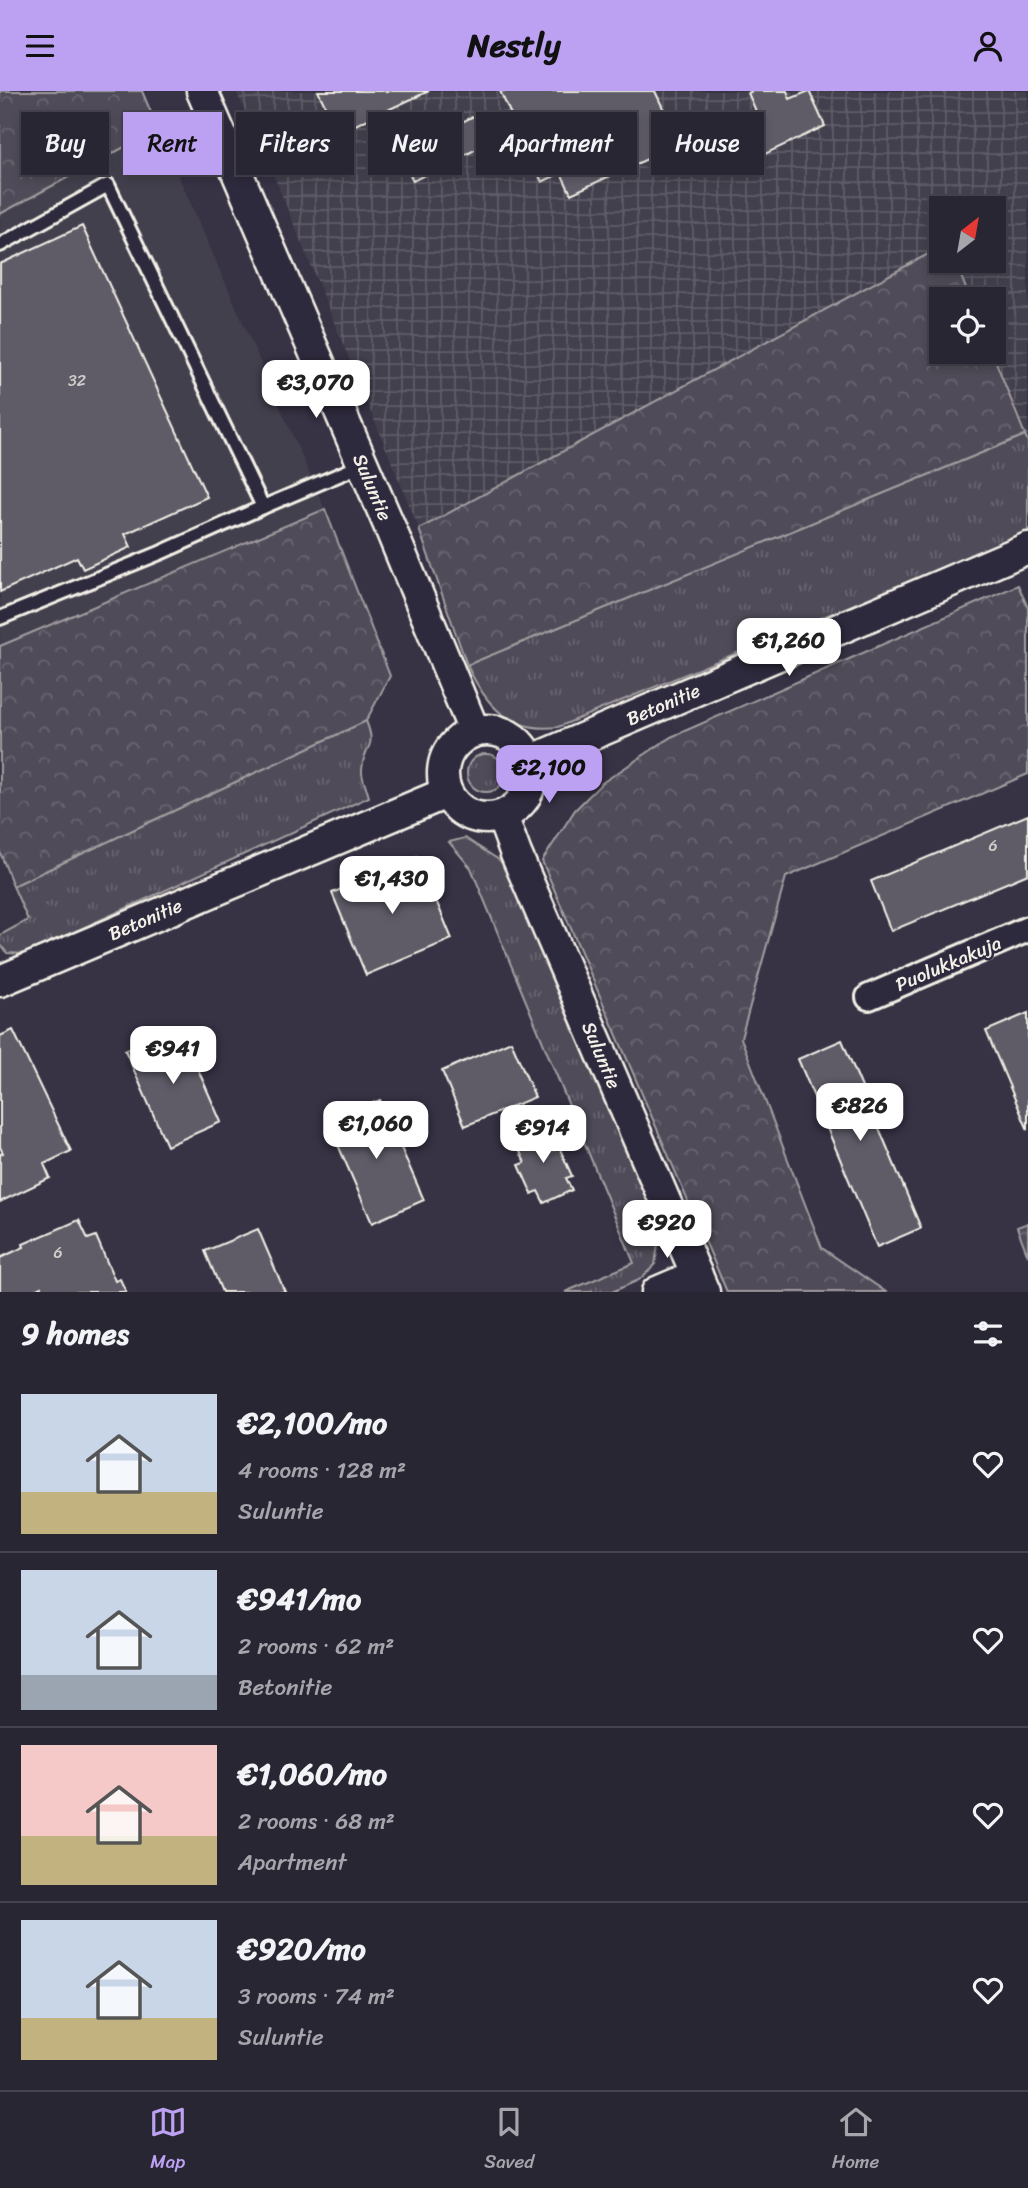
<!DOCTYPE html>
<meta charset="utf-8">
<style>
:root{--surface:#292633;--page:#35323f;--text:#f1f3f6;--muted:#a5a5ac;--line:#45434e;--accent:#bca0f2}
body{margin:0;font-family:Sriracha,sans-serif;background:var(--page);color:var(--text);height:100vh;display:flex;flex-direction:column;font-size:26px;white-space:nowrap}
*{box-sizing:border-box;margin:0}
p{font-size:23px;color:var(--muted)}
.icon{flex:none;width:38px;height:38px;fill:none;stroke:currentColor;stroke-width:2;stroke-linecap:round;stroke-linejoin:round}
.map{position:relative;height:1201px;overflow:hidden}
.drawer{display:flex;flex-direction:column;background:var(--surface);flex:1}
.drawer>*{flex:none}
.guide{position:absolute;left:21px;top:21px;width:987px;height:63px;display:flex;gap:14px}
.needle{width:46px;rotate:31deg}
.tools{position:absolute;left:929px;top:105px;display:grid;gap:14px}
.tools a{display:grid;place-items:center;width:77px;height:77px;border-radius:0px;background:var(--surface);box-shadow:0 4px 10px #0003,0 0 0 2px var(--line);font-size:35px}
.price{position:absolute;translate:-50% -60px;padding:0 16px;border-radius:14px;background:#fff;color:#222;font-size:23px;line-height:46px;filter:drop-shadow(0 2px 4px #0008)}
.price::after{content:'';position:absolute;left:50%;top:42px;width:21px;height:16px;margin-left:-10px;background:inherit;clip-path:polygon(0 0,100% 0,50% 100%)}
.price.active{background:var(--accent);color:#111}
ul{padding:0;list-style:none}
li{display:flex;align-items:center;gap:21px;height:175px;padding:0 21px}
li+li{border-top:2px solid var(--line)}
li span{display:grid;place-items:center;flex:none;width:196px;height:140px;border-radius:0px;color:#555}
li>.icon{margin-inline-start:auto}
span .icon{width:84px;height:84px;fill:#fffc;stroke-width:1}
li b{font-size:30px}
h2{display:flex;justify-content:space-between;align-items:center;height:84px;padding:0 21px;font-size:30px}
.tag{padding:0 24px;border-radius:0px;background:var(--surface);box-shadow:0 4px 10px #0003,0 0 0 2px var(--line);font-size:24px;line-height:63px}
.tag.active{background:var(--accent);color:#111}
header{display:flex;justify-content:space-between;align-items:center;height:91px;padding:0 21px;background:var(--accent);color:#111;font-size:32px;font-weight:700}
.tabs{display:flex;justify-content:space-around;align-items:center;height:98px;border-top:2px solid var(--line);background:var(--surface);font-size:19px;color:var(--muted)}
.tabs a{display:grid;justify-items:center;gap:4px}
.tabs .active{color:var(--accent)}
.map>svg:first-child{display:block}
.built{fill:#433f4e}
.industrial{fill:url(#industrial-grid)}
.grass{fill:url(#grass-tufts);stroke:#a29ea0;stroke-width:2}
.forest{fill:url(#forest-crowns);stroke:#a29ea0;stroke-width:2}
.building{fill:#5f5c67;stroke:#f4f1e8;stroke-width:2}
.lines{fill:none;stroke-linecap:round;stroke-linejoin:round}
.service-casing{stroke:#f4f1e8;stroke-width:18}
.minor-casing{stroke:#f4f1e8;stroke-width:30}
.tertiary-casing{stroke:#f4f1e8;stroke-width:35}
.service{stroke:#2f2a3d;stroke-width:12}
.minor{stroke:#2f2a3d;stroke-width:24}
.tertiary{stroke:#2f2a3d;stroke-width:30}
.labels{text-anchor:middle;stroke-width:5;stroke-linejoin:round;paint-order:stroke}
.number-label{font-size:16px;fill:#cfccc8}
.street-label{font-size:19px;fill:#f4f1e8;stroke:#2f2a3d}
</style>
<header><svg class="icon" aria-label="menu" viewBox="0 0 24 24"><path d="M4 6h16M4 12h16M4 18h16"/></svg>Nestly<svg class="icon" aria-label="person" viewBox="0 0 24 24"><circle cx="12" cy="8" r="4"/><path d="M4 21q1-7 8-7t8 7"/></svg></header>
<div class="map">
<svg width="1028" height="1201" viewBox="0 0 1028 1201">
<defs>
<pattern id="industrial-grid" width="8" height="8" patternUnits="userSpaceOnUse" patternTransform="scale(1.75)"><rect width="8" height="8" fill="#433f4e"/><path d="M0 4h8M4 0v8" fill="none" stroke="#5f5b68"/></pattern>
<pattern id="grass-tufts" width="24" height="20" patternUnits="userSpaceOnUse" patternTransform="scale(1.75)"><rect width="24" height="20" fill="#504b59"/><path d="M3 7l-1-3M5 7V3M7 7l1-3M15 17l-1-3M17 17v-4M19 17l1-3" fill="none" stroke="#6a6571"/></pattern>
<pattern id="forest-crowns" width="20" height="18" patternUnits="userSpaceOnUse" patternTransform="scale(1.75)"><rect width="20" height="18" fill="#504b59"/><path d="M2 6a3 3 0 1 1 6 0M12 15a3 3 0 1 1 6 0" fill="none" stroke="#6a6571"/></pattern>
</defs>
<rect width="100%" height="100%" fill="#373244"/>
<filter id="ink" filterUnits="userSpaceOnUse"><feTurbulence type="fractalNoise" baseFrequency=".0143" numOctaves="2"/><feDisplacementMap in="SourceGraphic" scale="14" xChannelSelector="R" yChannelSelector="G"/><feConvolveMatrix kernelMatrix="1 2 1 2 8 2 1 2 1" color-interpolation-filters="sRGB"/></filter>
<g filter="url(#ink)">
<!-- built -->
<polygon class="built" points="158,38 325,418 0,555 0,123"/>
<!-- industrial -->
<polygon class="industrial" points="236,0 1028,0 1028,351 992,261 994,261 994,208 970,208 955,170 994,170 994,117 942,117 941,156 419,438 276,90"/>
<!-- grass -->
<g class="grass">
<path d="M1025,344L1028,351V441L558,636C510,642 486,615 467,574Z"/>
<path d="M366,630C378,659 363,654 362,679C361,687 367,697 369,706L26,863L7,862L0,853V844L28,829L13,795Z"/>
<circle cx="486" cy="682" r="19"/>
<polygon points="465,747 505,773 655,1102 660,1139 655,1174 639,1189 612,1201 565,1201 634,1172 471,777 449,751"/>
</g>
<!-- forest -->
<g class="forest">
<polygon points="0,0 142,0 158,38 0,123"/>
<polygon points="941,156 942,170 955,170 970,208 942,208 942,261 992,261 1025,344 467,574 419,438"/>
<polygon points="325,418 390,585 366,630 13,795 0,761 0,555"/>
<polygon points="1018,494 1028,517 1028,683 786,786 741,947 822,1157 886,1201 727,1201 542,770 575,719 602,692 671,646"/>
<polygon points="1028,1132 1028,1165 1017,1136"/>
</g>
<!-- building -->
<g class="building">
<polygon points="318,0 429,0 338,42"/>
<polygon points="500,0 655,0 680,53 571,103 561,82 542,91"/>
<polygon points="752,0 787,0 790,8 809,0 825,35 754,68 746,51 735,57 726,38 737,33 736,30 756,20 748,2"/>
<polygon points="478,23 491,51 413,90 399,62"/>
<polygon points="82,135 207,406 125,443 131,456 83,478 77,466 0,501 0,173"/>
<polygon points="1028,724 1028,783 891,840 871,790"/>
<polygon points="418,766 452,848 366,884 332,802"/>
<polygon points="1028,922 1028,1039 986,940"/>
<polygon points="179,935 221,1031 167,1055 125,959"/>
<polygon points="13,939 71,1060 44,1073 50,1087 0,1111 0,1063 3,1062 0,1056 0,945"/>
<polygon points="842,949 921,1137 877,1156 798,968"/>
<polygon points="511,950 535,1006 465,1035 442,980"/>
<polygon points="380,1009 424,1109 372,1132 328,1031"/>
<polygon points="542,1034 554,1059 559,1056 572,1085 566,1087 572,1099 544,1112 538,1100 532,1103 519,1074 525,1072 514,1047"/>
<polygon points="79,1129 88,1148 96,1145 115,1190 120,1188 126,1201 43,1201 41,1196 31,1201 0,1201 0,1167 24,1156 23,1153"/>
<polygon points="258,1138 285,1201 222,1201 205,1160"/>
</g>
<g class="lines">
<defs>
<g id="service">
<polyline points="0,154 108,94 263,416 362,374"/>
<polyline points="0,527 160,462 263,416"/>
</g>
<polyline id="minor" points="869,906 1028,838"/>
<g id="tertiary">
<polyline points="202,0 389,434 474,640"/>
<circle cx="487" cy="683" r="44"/>
<polyline points="530,670 1028,457"/>
<polyline points="502,725 516,763 704,1201"/>
<polyline points="0,890 446,702"/>
<polyline points="657,1201 697,1184"/>
</g>
</defs>
<!-- service casing -->
<use href="#service" class="service-casing"/>
<!-- minor casing -->
<use href="#minor" class="minor-casing"/>
<!-- tertiary casing -->
<use href="#tertiary" class="tertiary-casing"/>
<!-- service -->
<use href="#service" class="service"/>
<!-- minor -->
<use href="#minor" class="minor"/>
<!-- tertiary -->
<use href="#tertiary" class="tertiary"/>
</g>
</g>
<g class="labels">
<!-- number labels -->
<g class="number-label">
<text x="77" y="295">32</text>
<text x="993" y="760">6</text>
<text x="58" y="1167">6</text>
</g>
<!-- street labels -->
<g class="street-label">
<text transform="translate(373 396) rotate(67)" y="7">Suluntie</text>
<text transform="translate(663 613) rotate(-23)" y="7">Betonitie</text>
<text transform="translate(145 828) rotate(-23)" y="7">Betonitie</text>
<text transform="translate(948 872) rotate(-23)" y="7">Puolukkakuja</text>
<text transform="translate(602 964) rotate(67)" y="7">Suluntie</text>
</g>
</g>
</svg>
<div class="tools">
<a><svg class="needle" viewBox="-14 -14 28 28"><path d="M0-13l5 13h-10z" fill="#e53935"/><path d="M0 13l5-13h-10z" fill="#a5a5ac"/></svg></a>
<a><svg class="icon" aria-label="locate" viewBox="0 0 24 24"><circle cx="12" cy="12" r="6"/><path d="M12 2v4M12 18v4M2 12h4M18 12h4"/></svg></a>
</div>
<b class="price" style="left:316px;top:329px">€3,070</b>
<b class="price" style="left:789px;top:587px">€1,260</b>
<b class="price active" style="left:549px;top:714px">€2,100</b>
<b class="price" style="left:392px;top:825px">€1,430</b>
<b class="price" style="left:173px;top:995px">€941</b>
<b class="price" style="left:860px;top:1052px">€826</b>
<b class="price" style="left:376px;top:1070px">€1,060</b>
<b class="price" style="left:543px;top:1074px">€914</b>
<b class="price" style="left:667px;top:1169px">€920</b>
<div class="guide">
<a class="tag">Buy</a>
<a class="tag active">Rent</a>
<a class="tag">Filters</a>
<a class="tag">New</a>
<a class="tag">Apartment</a>
<a class="tag">House</a>
</div>
</div>
<section class="drawer">
<h2>9 homes<svg class="icon" aria-label="filters" viewBox="0 0 24 24"><path d="M4 7h16M4 17h16"/><circle cx="9" cy="7" r="2"/><circle cx="15" cy="17" r="2"/></svg></h2>
<ul>
<li><span style="background:linear-gradient(#c9d6e8 70%,#c2b280 0)"><svg class="icon" aria-label="home" viewBox="0 0 24 24"><path d="M3 11l9-7 9 7M6 9v11h12V9"/></svg></span><div><b>€2,100/mo</b><p>4 rooms · 128 m²</p><p>Suluntie</p></div><svg class="icon" aria-label="heart" viewBox="0 0 24 24"><path d="M12 20l-8-8c-3-5 5-10 8-4 3-6 11-1 8 4z"/></svg></li>
<li><span style="background:linear-gradient(#c9d6e8 75%,#9aa5b1 0)"><svg class="icon" aria-label="home" viewBox="0 0 24 24"><path d="M3 11l9-7 9 7M6 9v11h12V9"/></svg></span><div><b>€941/mo</b><p>2 rooms · 62 m²</p><p>Betonitie</p></div><svg class="icon" aria-label="heart" viewBox="0 0 24 24"><path d="M12 20l-8-8c-3-5 5-10 8-4 3-6 11-1 8 4z"/></svg></li>
<li><span style="background:linear-gradient(#f6c9c9 65%,#c2b280 0)"><svg class="icon" aria-label="home" viewBox="0 0 24 24"><path d="M3 11l9-7 9 7M6 9v11h12V9"/></svg></span><div><b>€1,060/mo</b><p>2 rooms · 68 m²</p><p>Apartment</p></div><svg class="icon" aria-label="heart" viewBox="0 0 24 24"><path d="M12 20l-8-8c-3-5 5-10 8-4 3-6 11-1 8 4z"/></svg></li>
<li><span style="background:linear-gradient(#c9d6e8 70%,#c2b280 0)"><svg class="icon" aria-label="home" viewBox="0 0 24 24"><path d="M3 11l9-7 9 7M6 9v11h12V9"/></svg></span><div><b>€920/mo</b><p>3 rooms · 74 m²</p><p>Suluntie</p></div><svg class="icon" aria-label="heart" viewBox="0 0 24 24"><path d="M12 20l-8-8c-3-5 5-10 8-4 3-6 11-1 8 4z"/></svg></li>
</ul>
</section>
<nav class="tabs">
<a class="active"><svg class="icon" aria-label="map" viewBox="0 0 24 24"><path d="M3 6l6-2 6 2 6-2v14l-6 2-6-2-6 2zM9 4v14M15 6v14"/></svg>Map</a>
<a><svg class="icon" aria-label="saved" viewBox="0 0 24 24"><path d="M7 4h10v16l-5-4-5 4z"/></svg>Saved</a>
<a><svg class="icon" aria-label="home" viewBox="0 0 24 24"><path d="M3 11l9-7 9 7M6 9v11h12V9"/></svg>Home</a>
</nav>
